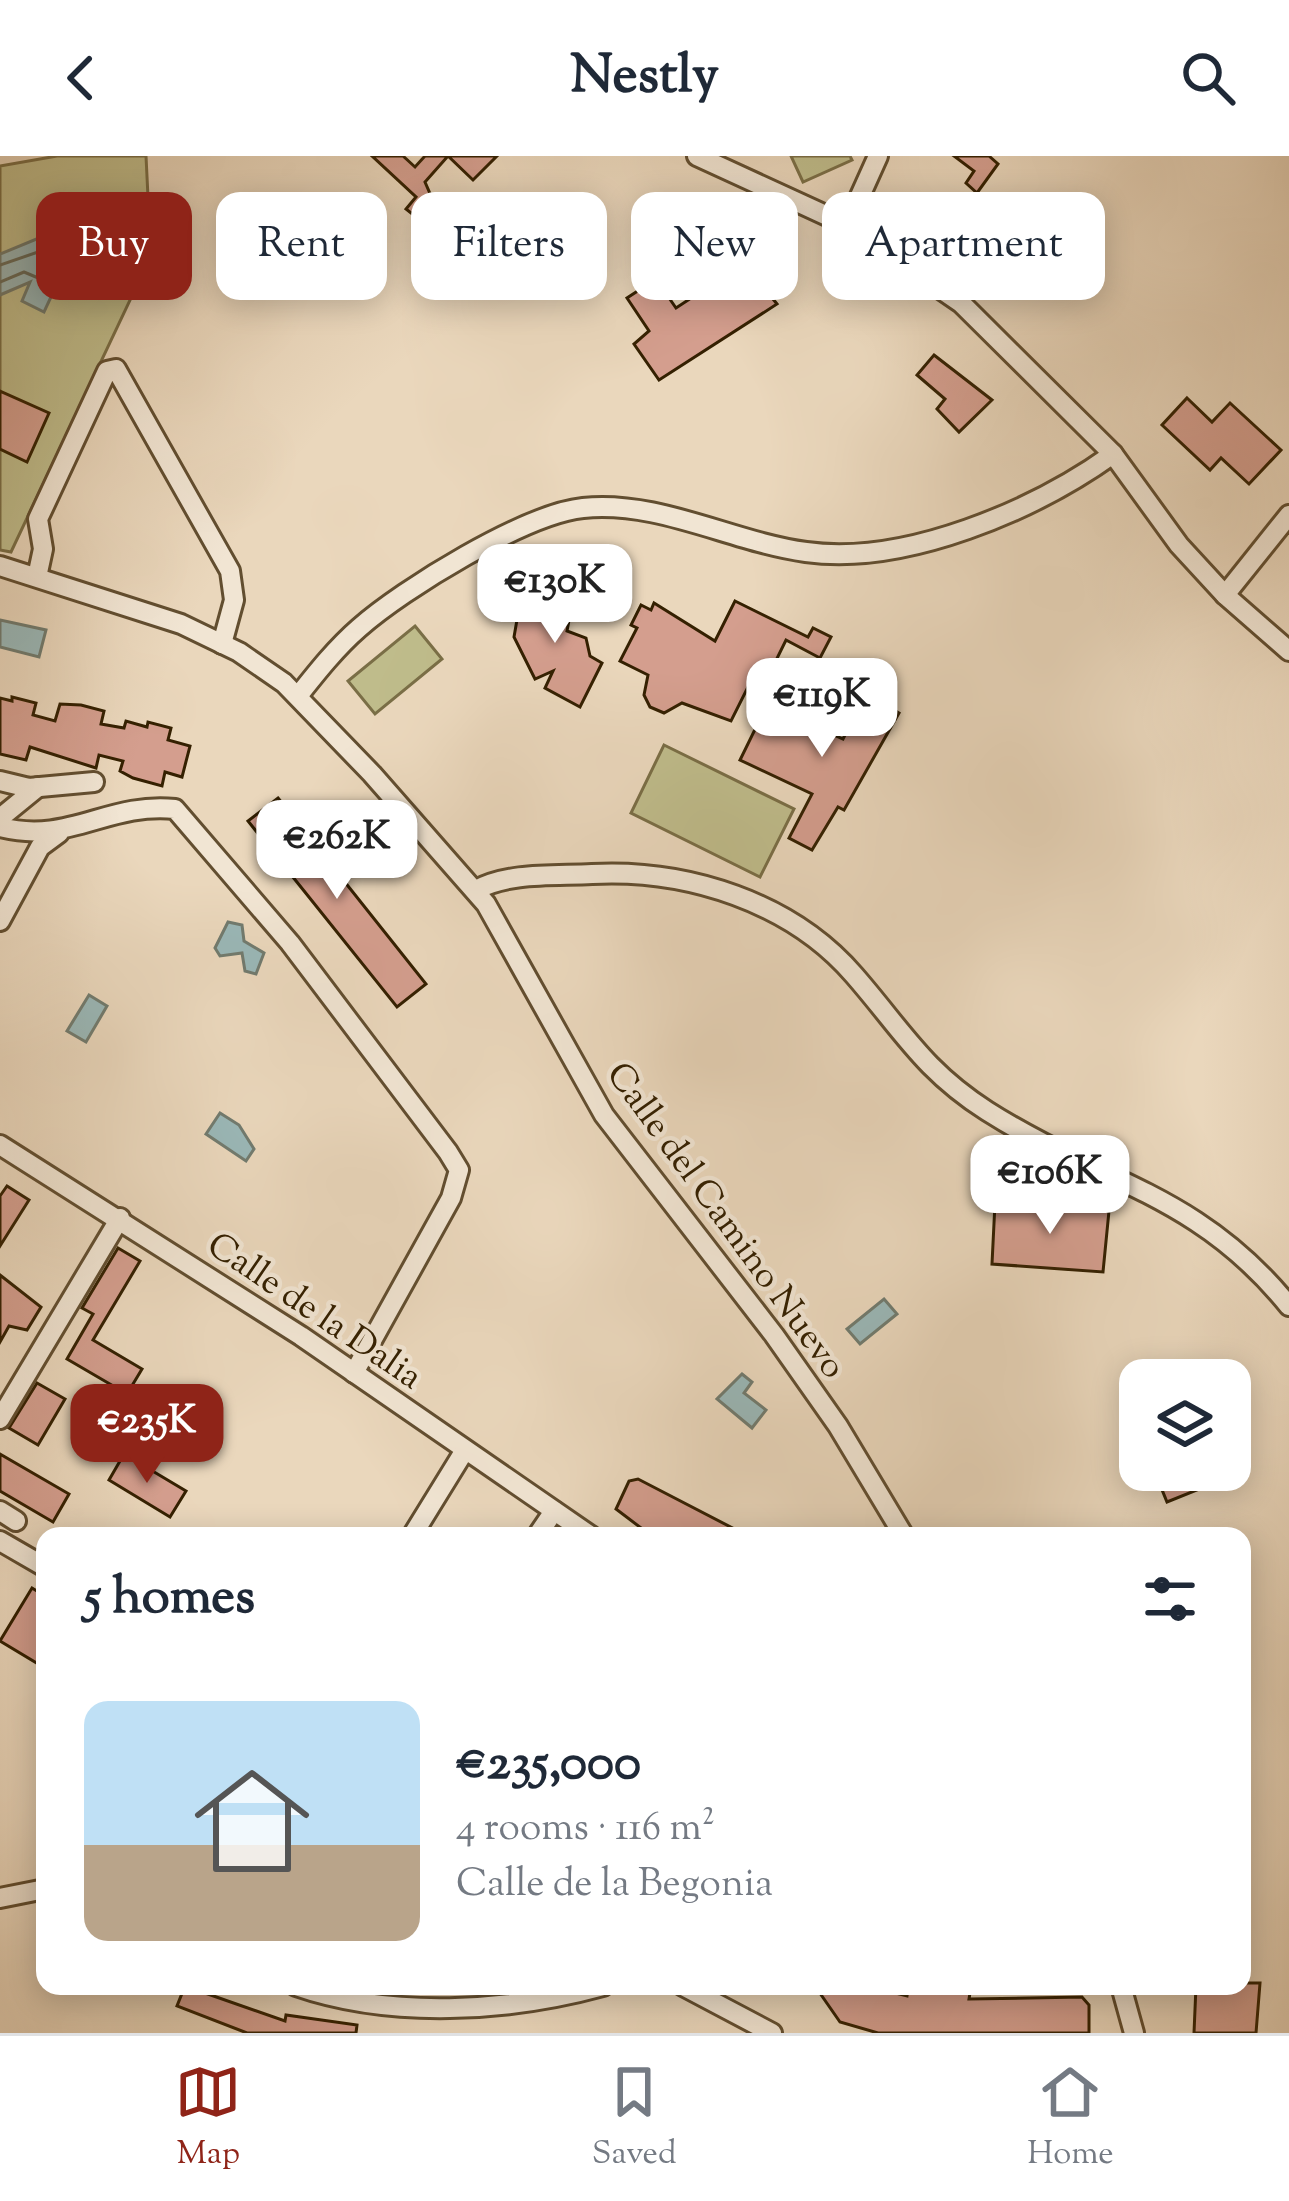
<!DOCTYPE html>
<meta charset="utf-8">
<style>
:root{--surface:#fff;--page:#f2f2f3;--text:#1f2937;--muted:#747a83;--line:#e0e1e3;--accent:#8f2418}
body{margin:0;font-family:"Sorts Mill Goudy",serif;background:var(--page);color:var(--text);height:100vh;display:flex;flex-direction:column;font-size:45px;white-space:nowrap}
*{box-sizing:border-box;margin:0}
p{font-size:39px;color:var(--muted)}
.icon{flex:none;width:66px;height:66px;fill:none;stroke:currentColor;stroke-width:2;stroke-linecap:round;stroke-linejoin:round}
.map{position:relative;flex:1;overflow:hidden}
.details{position:absolute;left:36px;top:1371px;width:1215px;height:468px;display:flex;flex-direction:column;background:var(--surface);border-radius:24px;box-shadow:0 6px 30px #0003}
.details>*{flex:none}
.banner{position:absolute;left:36px;top:36px;width:1218px;height:108px;display:flex;gap:24px}
.controls{position:absolute;left:1119px;top:1203px;display:grid;gap:24px}
.controls a{display:grid;place-items:center;width:132px;height:132px;border-radius:24px;background:var(--surface);box-shadow:0 6px 30px #0003;font-size:60px}
.price{position:absolute;translate:-50% -102px;padding:0 27px;border-radius:24px;background:#fff;color:#222;font-size:39px;line-height:78px;filter:drop-shadow(0 3px 6px #0008)}
.price::after{content:'';position:absolute;left:50%;top:72px;width:36px;height:27px;margin-left:-18px;background:inherit;clip-path:polygon(0 0,100% 0,50% 100%)}
.price.selected{background:var(--accent);color:#fff}
ul{padding:0;list-style:none}
li{display:flex;align-items:center;gap:36px;height:300px;padding:0 48px}
li+li{border-top:3px solid var(--line)}
li span{display:grid;place-items:center;flex:none;width:336px;height:240px;border-radius:24px;color:#555}
li>.icon{margin-inline-start:auto}
span .icon{width:144px;height:144px;fill:#fffc;stroke-width:1}
li b{font-size:51px}
h2{display:flex;justify-content:space-between;align-items:center;height:144px;padding:0 48px;font-size:51px}
.tag{padding:0 42px;border-radius:24px;background:var(--surface);box-shadow:0 6px 30px #0003;font-size:42px;line-height:108px}
.tag.selected{background:var(--accent);color:#fff}
header{display:flex;justify-content:space-between;align-items:center;height:156px;padding:0 48px;background:var(--surface);font-size:54px;font-weight:700}
.tabs{display:flex;justify-content:space-around;align-items:center;height:168px;border-top:3px solid var(--line);background:var(--surface);font-size:33px;color:var(--muted)}
.tabs a{display:grid;justify-items:center;gap:6px}
.tabs .selected{color:var(--accent)}
.map>svg:first-child{display:block}
.green{fill:#bfbc8b;stroke:#7a6e46;stroke-width:3}
.water{fill:#9ab8b8;stroke:#717b6f;stroke-width:3}
.lines{fill:none;stroke-linecap:round;stroke-linejoin:round}
.shore{stroke:#676c5c;stroke-width:3}
.building{fill:#d49e8e;stroke:#342001;stroke-width:3}
.minor-casing{stroke:#624e30;stroke-width:24}
.minor{stroke:#f1e5d3;stroke-width:18}
.labels{text-anchor:middle;stroke-width:9;stroke-linejoin:round;paint-order:stroke}
.street-label{font-size:36px;fill:#342001;stroke:#f1e5d3}
</style>
<header><svg class="icon" aria-label="back" viewBox="0 0 24 24"><path d="M15 5l-7 7 7 7"/></svg>Nestly<svg class="icon" aria-label="search" viewBox="0 0 24 24"><circle cx="10" cy="10" r="6"/><path d="M15 15l6 6"/></svg></header>
<div class="map">
<svg width="1289" height="1877" viewBox="0 0 1289 1877">
<rect width="100%" height="100%" fill="#ead7bc"/>
<filter id="stains"><feTurbulence type="fractalNoise" baseFrequency=".00167" numOctaves="4"/><feColorMatrix values="0 0 0 0 .2 0 0 0 0 .09 0 0 0 0 .02 0 0 0 .5 -.17"/></filter>
<radialGradient id="worn" r=".72"><stop offset=".6" stop-color="#630" stop-opacity="0"/><stop offset="1" stop-color="#630" stop-opacity=".3"/></radialGradient>
<!-- green -->
<g class="green">
<polygon points="57,0 146,0 148,41 165,70 11,396 0,394 0,10"/>
<polygon points="791,0 850,0 852,4 803,26"/>
<polygon points="415,470 442,503 375,558 348,525"/>
<polygon points="664,589 794,653 760,721 631,657"/>
</g>
<!-- water -->
<g class="water">
<polygon points="51,77 65,111 44,156 22,145 30,126 0,139 0,98"/>
<polygon points="0,464 46,474 39,501 0,491"/>
<polygon points="228,766 242,769 244,785 264,797 256,818 245,815 242,797 220,800 215,792"/>
<polygon points="89,839 107,850 86,886 67,875"/>
<polygon points="220,957 239,969 254,993 246,1005 206,978"/>
<polygon points="884,1143 897,1158 860,1188 847,1173"/>
<polygon points="742,1218 752,1226 744,1237 766,1254 752,1272 717,1243"/>
</g>
<g class="lines">
<!-- shore -->
<polyline class="shore" points="0,109 41,95 51,110 43,124 24,116 0,126"/>
</g>
<!-- building -->
<g class="building">
<polygon points="372,0 403,0 415,11 425,0 497,0 473,24 448,0 425,26 432,42 445,54 452,52 445,69 435,76 406,53 416,41"/>
<polygon points="954,0 989,0 998,8 977,37 966,27 974,15"/>
<polygon points="753,118 777,148 659,224 634,188 649,175 627,142 656,123 676,152 711,129 717,137 727,135"/>
<polygon points="934,199 992,244 959,276 937,253 945,243 917,219"/>
<polygon points="0,235 49,257 27,306 0,293"/>
<polygon points="1187,242 1212,266 1230,247 1281,294 1249,328 1221,302 1210,314 1162,269"/>
<polygon points="522,435 573,443 567,475 586,482 590,500 602,507 580,551 545,532 553,515 535,523 514,481"/>
<polygon points="735,445 808,481 813,472 831,481 820,502 786,484 764,529 752,523 731,565 682,547 664,557 650,551 644,539 648,519 620,505 637,472 631,469 641,449 651,454 654,447 715,485"/>
<polygon points="871,528 895,540 889,551 899,557 844,654 838,651 812,694 789,682 812,638 740,604 764,555 810,578 814,570 843,583"/>
<polygon points="12,541 36,547 33,559 55,565 60,548 81,549 104,555 101,568 124,572 126,565 147,571 148,566 171,572 168,584 190,590 182,621 165,616 162,630 133,622 120,615 123,605 99,599 96,612 30,591 26,604 0,598 0,542 12,545"/>
<polygon points="278,642 426,828 397,851 248,665"/>
<polygon points="7,1030 29,1044 0,1090 0,1040"/>
<polygon points="995,1047 1109,1055 1103,1116 992,1108"/>
<polygon points="118,1092 140,1105 93,1184 142,1213 127,1238 67,1203 93,1158 82,1152"/>
<polygon points="0,1119 41,1151 27,1174 9,1170 0,1186"/>
<polygon points="37,1227 65,1243 38,1289 9,1272"/>
<polygon points="0,1298 69,1338 53,1366 0,1335"/>
<polygon points="124,1298 186,1335 170,1361 109,1324"/>
<polygon points="1154,1314 1195,1314 1202,1332 1167,1346"/>
<polygon points="638,1323 748,1380 649,1378 616,1353 629,1325"/>
<polygon points="32,1432 45,1440 45,1512 0,1485"/>
<polygon points="1242,1827 1260,1827 1256,1877 1194,1877 1196,1830"/>
<polygon points="185,1830 285,1865 286,1859 357,1869 356,1877 247,1877 177,1850"/>
<polygon points="815,1830 867,1830 907,1840 908,1834 970,1837 969,1843 1082,1841 1089,1849 1089,1877 878,1877 840,1866"/>
</g>
<g class="lines">
<defs>
<g id="minor">
<polyline points="697,0 847,69 961,147 1113,298 1179,389 1225,439 1289,495"/>
<polyline points="847,69 878,0"/>
<polyline points="0,410 181,468 239,496 284,527 372,618 486,748 604,959 774,1179 838,1270 904,1380"/>
<polyline points="37,421 43,393 38,363 107,215 116,213 230,415 234,444 222,488"/>
<polyline points="1225,439 1289,359"/>
<path d="M298,540C317,516 336,492 359,472C403,433 525,358 583,352C659,344 732,386 806,396C905,410 1035,354 1113,298"/>
<polyline points="0,625 29,632 94,626"/>
<polyline points="0,662 38,631"/>
<path d="M0,671C69,689 107,646 175,653L290,787L448,996L459,1014L451,1042L354,1217"/>
<path d="M476,734C509,716 555,720 592,718C687,713 791,746 854,819C902,874 923,914 987,955C1100,1027 1197,1036 1289,1150"/>
<polyline points="0,765 40,691 59,677"/>
<polyline points="0,989 301,1180 591,1380"/>
<polyline points="0,1263 120,1062"/>
<polyline points="0,1355 16,1365"/>
<polyline points="412,1380 465,1294"/>
<polyline points="537,1380 554,1355"/>
<polyline points="0,1385 45,1411"/>
<polyline points="0,1742 45,1733"/>
<path d="M296,1830C391,1863 508,1856 603,1830"/>
<polyline points="683,1830 772,1877"/>
<polyline points="1121,1830 1134,1877"/>
</g>
</defs>
<!-- minor casing -->
<use href="#minor" class="minor-casing"/>
<!-- minor -->
<use href="#minor" class="minor"/>
</g>
<g class="labels">
<!-- street labels -->
<g class="street-label">
<text transform="translate(728 1063) rotate(54)" y="13">Calle del Camino Nuevo</text>
<text transform="translate(316 1153) rotate(34)" y="13">Calle de la Dalia</text>
</g>
</g>
<rect width="100%" height="100%" filter="url(#stains)"/>
<rect width="100%" height="100%" fill="url(#worn)"/>
</svg>
<div class="controls">
<a><svg class="icon" aria-label="layers" viewBox="0 0 24 24"><path d="M12 4l9 5-9 5-9-5zM3 14l9 5 9-5"/></svg></a>
</div>
<b class="price" style="left:555px;top:490px">€130K</b>
<b class="price" style="left:822px;top:604px">€119K</b>
<b class="price" style="left:337px;top:746px">€262K</b>
<b class="price" style="left:1050px;top:1081px">€106K</b>
<b class="price selected" style="left:147px;top:1330px">€235K</b>
<div class="banner">
<a class="tag selected">Buy</a>
<a class="tag">Rent</a>
<a class="tag">Filters</a>
<a class="tag">New</a>
<a class="tag">Apartment</a>
</div>
<section class="details">
<h2>5 homes<svg class="icon" aria-label="filters" viewBox="0 0 24 24"><path d="M4 7h16M4 17h16"/><circle cx="9" cy="7" r="2"/><circle cx="15" cy="17" r="2"/></svg></h2>
<ul>
<li><span style="background:linear-gradient(#bfe0f5 60%,#b9a48a 0)"><svg class="icon" aria-label="home" viewBox="0 0 24 24"><path d="M3 11l9-7 9 7M6 9v11h12V9"/></svg></span><div><b>€235,000</b><p>4 rooms · 116 m²</p><p>Calle de la Begonia</p></div></li>
</ul>
</section>
</div>
<nav class="tabs">
<a class="selected"><svg class="icon" aria-label="map" viewBox="0 0 24 24"><path d="M3 6l6-2 6 2 6-2v14l-6 2-6-2-6 2zM9 4v14M15 6v14"/></svg>Map</a>
<a><svg class="icon" aria-label="saved" viewBox="0 0 24 24"><path d="M7 4h10v16l-5-4-5 4z"/></svg>Saved</a>
<a><svg class="icon" aria-label="home" viewBox="0 0 24 24"><path d="M3 11l9-7 9 7M6 9v11h12V9"/></svg>Home</a>
</nav>
